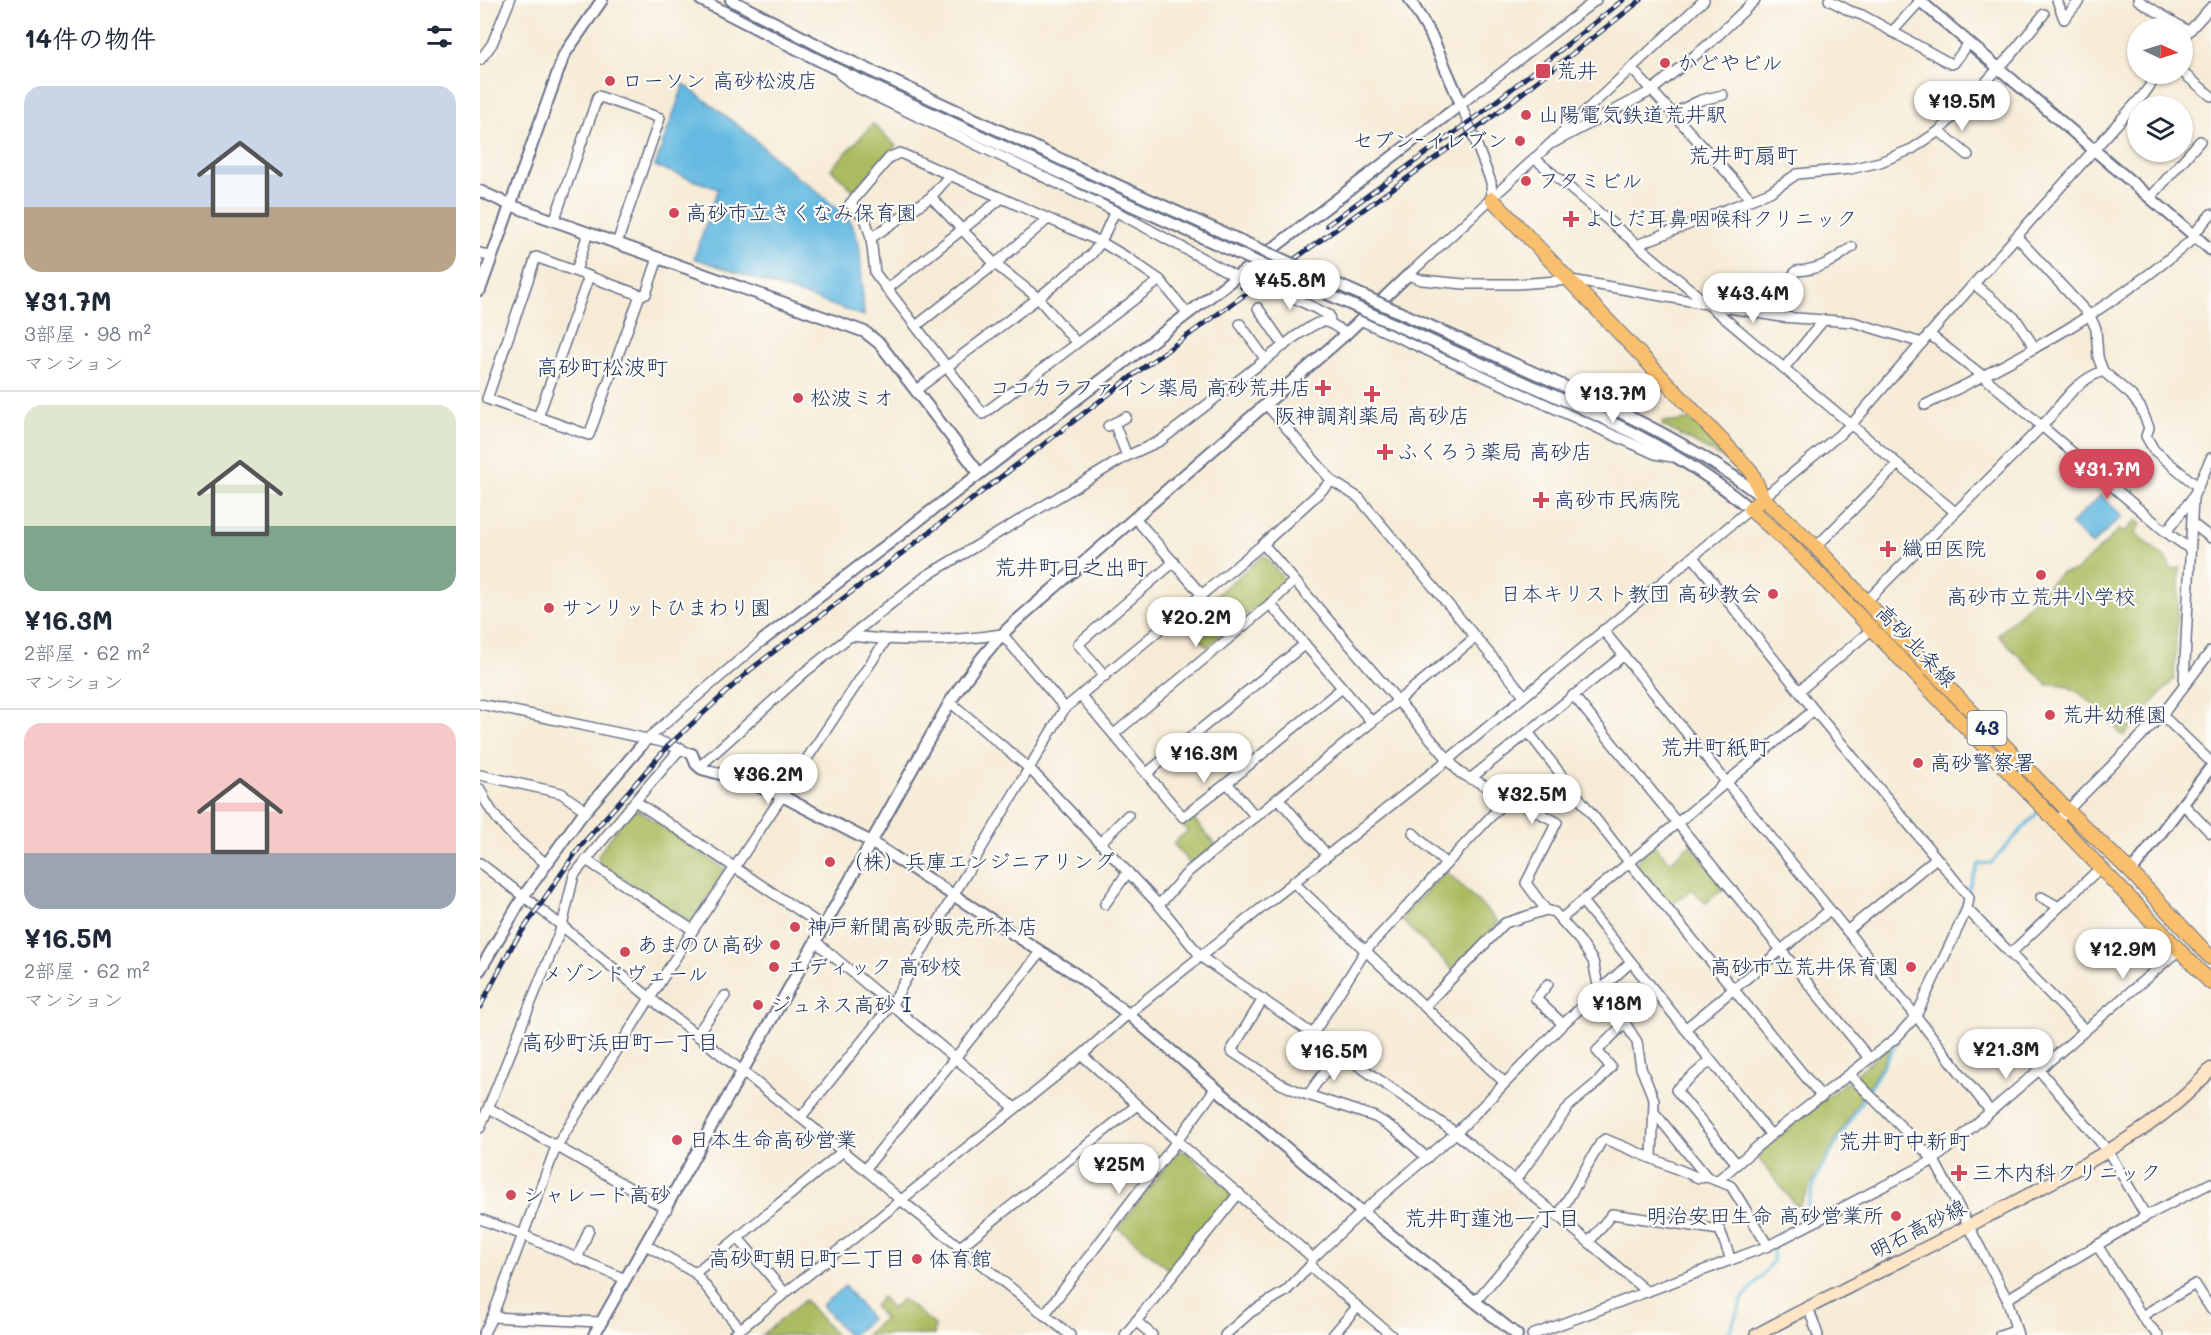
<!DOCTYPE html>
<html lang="ja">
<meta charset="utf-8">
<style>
:root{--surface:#fff;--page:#f2f2f3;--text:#1f2937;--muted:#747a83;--line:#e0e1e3;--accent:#d1495b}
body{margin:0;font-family:Mali,"Klee One",sans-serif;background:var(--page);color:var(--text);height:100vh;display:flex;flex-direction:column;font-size:22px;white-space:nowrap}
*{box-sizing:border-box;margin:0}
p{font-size:20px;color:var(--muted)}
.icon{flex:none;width:33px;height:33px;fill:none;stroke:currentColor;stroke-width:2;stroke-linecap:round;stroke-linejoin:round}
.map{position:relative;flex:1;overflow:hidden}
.panel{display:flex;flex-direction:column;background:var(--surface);width:480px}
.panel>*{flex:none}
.needle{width:39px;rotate:94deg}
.controls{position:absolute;left:1647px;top:18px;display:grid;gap:12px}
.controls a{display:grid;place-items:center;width:66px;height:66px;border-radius:50%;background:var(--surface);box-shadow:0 2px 4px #0004;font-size:30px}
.price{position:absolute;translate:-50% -51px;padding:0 14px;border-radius:21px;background:#fff;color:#222;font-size:20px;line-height:39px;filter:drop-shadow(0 2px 3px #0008)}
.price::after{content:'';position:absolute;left:50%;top:36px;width:18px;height:14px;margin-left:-9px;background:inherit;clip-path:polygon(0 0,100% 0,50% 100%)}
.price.selected{background:var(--accent);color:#fff}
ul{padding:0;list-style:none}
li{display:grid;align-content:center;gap:12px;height:318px;padding:0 24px}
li+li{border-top:2px solid var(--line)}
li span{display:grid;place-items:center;height:186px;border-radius:18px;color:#555}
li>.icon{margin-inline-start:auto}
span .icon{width:108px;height:108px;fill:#fffc;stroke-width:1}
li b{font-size:26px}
h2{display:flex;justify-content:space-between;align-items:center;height:72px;padding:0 24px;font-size:26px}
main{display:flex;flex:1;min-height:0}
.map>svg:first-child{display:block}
.green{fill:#abbc60;stroke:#63765f;stroke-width:1.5}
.water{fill:#65bae1;stroke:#4074a0;stroke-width:1.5}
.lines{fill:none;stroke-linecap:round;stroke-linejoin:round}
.stream{stroke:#65bae1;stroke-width:3}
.minor-casing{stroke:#687188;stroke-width:12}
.tertiary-casing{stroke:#687188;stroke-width:14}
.secondary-casing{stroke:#687188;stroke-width:15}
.primary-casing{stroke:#687188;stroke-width:16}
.minor{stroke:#fff;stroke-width:9}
.tertiary{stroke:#fff;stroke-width:10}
.secondary{stroke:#fde5c5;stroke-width:12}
.primary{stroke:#f9bf6d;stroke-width:14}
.rail-casing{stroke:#1b2f5e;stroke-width:5}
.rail{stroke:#fdfcf7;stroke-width:3;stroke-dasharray:9;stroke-linecap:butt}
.tertiary-bridge-casing{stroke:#687188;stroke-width:14;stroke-linecap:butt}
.tertiary-bridge{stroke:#fff;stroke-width:10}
.poi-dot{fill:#d1495b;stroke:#fdfcf7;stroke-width:2}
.labels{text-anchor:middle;stroke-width:4.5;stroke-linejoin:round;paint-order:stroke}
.shield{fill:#fdfcf7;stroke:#5f6c8c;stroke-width:1.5}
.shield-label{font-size:20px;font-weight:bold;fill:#1b2f5e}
.poi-label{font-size:21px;fill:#1b2f5e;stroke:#fdfcf7;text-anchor:start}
.street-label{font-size:21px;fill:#1b2f5e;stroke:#fdfcf7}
.neighbourhood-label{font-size:22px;fill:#1b2f5e;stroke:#fdfcf7}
</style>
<main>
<section class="panel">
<h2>14件の物件<svg class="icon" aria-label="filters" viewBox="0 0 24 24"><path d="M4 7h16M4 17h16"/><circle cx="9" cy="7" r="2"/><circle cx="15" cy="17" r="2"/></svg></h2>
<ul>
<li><span style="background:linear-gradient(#c9d6e8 65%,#b9a48a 0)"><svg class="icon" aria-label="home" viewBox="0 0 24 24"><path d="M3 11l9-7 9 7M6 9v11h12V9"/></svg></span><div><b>¥31.7M</b><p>3部屋 · 98 m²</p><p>マンション</p></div></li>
<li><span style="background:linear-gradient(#dfe7d0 65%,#7fa58c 0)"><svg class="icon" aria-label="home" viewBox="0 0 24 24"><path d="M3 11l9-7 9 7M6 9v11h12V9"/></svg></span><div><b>¥16.3M</b><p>2部屋 · 62 m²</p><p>マンション</p></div></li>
<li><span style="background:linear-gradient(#f6c9c9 70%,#9aa5b1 0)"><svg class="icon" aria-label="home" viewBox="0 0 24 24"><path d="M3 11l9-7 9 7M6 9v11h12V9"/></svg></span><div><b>¥16.5M</b><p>2部屋 · 62 m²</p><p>マンション</p></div></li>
</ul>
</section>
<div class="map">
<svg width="1731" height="1335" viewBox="0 0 1731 1335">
<rect width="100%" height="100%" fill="#fdfcf7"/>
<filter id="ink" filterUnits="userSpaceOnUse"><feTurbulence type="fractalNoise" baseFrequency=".0167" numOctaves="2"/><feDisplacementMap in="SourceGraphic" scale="12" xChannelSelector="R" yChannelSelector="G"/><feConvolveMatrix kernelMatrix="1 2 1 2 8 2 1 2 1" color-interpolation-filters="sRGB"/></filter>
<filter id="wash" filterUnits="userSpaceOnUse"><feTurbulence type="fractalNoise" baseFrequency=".008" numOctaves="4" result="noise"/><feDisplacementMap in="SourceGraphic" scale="24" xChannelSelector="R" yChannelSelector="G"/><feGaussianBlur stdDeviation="1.35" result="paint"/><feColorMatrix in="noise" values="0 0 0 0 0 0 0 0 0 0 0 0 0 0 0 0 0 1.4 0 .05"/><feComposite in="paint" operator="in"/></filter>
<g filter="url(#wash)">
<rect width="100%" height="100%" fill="#f6ebd6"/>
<!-- green -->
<g class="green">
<polygon points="393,124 416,146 374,191 351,169"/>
<polygon points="1209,419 1214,423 1217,422 1260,468 1258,470 1241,457 1182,425 1183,421 1197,422"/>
<path d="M1657,520L1661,524L1655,533L1688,560L1689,567L1694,569L1700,568L1694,679L1643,736C1626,719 1594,676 1568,685L1518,635L1581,573L1596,571L1640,529L1644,532Z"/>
<polygon points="784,555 806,582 727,647 705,621"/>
<polygon points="150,810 158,810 246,870 211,923 119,863 118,855"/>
<polygon points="711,816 736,845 711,865 693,843 708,831 702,825"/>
<polygon points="1210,844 1245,887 1226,903 1212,889 1191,906 1157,867 1157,860 1174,845 1190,862"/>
<polygon points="966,871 1019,922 973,970 920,919"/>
<polygon points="1408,1047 1411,1050 1388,1088 1375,1075"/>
<polygon points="1367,1081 1382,1095 1318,1208 1276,1155"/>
<polygon points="698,1151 706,1152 750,1191 751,1198 691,1271 638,1228"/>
<polygon points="402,1297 412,1309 422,1299 455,1325 454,1335 386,1335 404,1319 394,1306"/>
<polygon points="325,1300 355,1335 282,1335"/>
</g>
<!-- water -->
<g class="water">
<polygon points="204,84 265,131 320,180 323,180 361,212 370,221 375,232 379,243 381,264 384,316 214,258 238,189 175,166"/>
<polygon points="1621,495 1642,516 1612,545 1591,524"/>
<polygon points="365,1286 391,1319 372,1335 367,1335 342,1305"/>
</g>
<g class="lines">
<!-- stream -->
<g class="stream">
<polyline points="1488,891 1499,864 1511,863 1557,813"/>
<polyline points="1464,946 1485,900"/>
<polyline points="1248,1335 1263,1298 1283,1275 1293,1261 1293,1237 1322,1223 1337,1176 1418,1041"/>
</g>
</g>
</g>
<g filter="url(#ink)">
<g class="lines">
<defs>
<g id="minor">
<path d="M1224,0C1126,92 1028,184 928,275L942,280L984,284H1037L1091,280L1301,317L1373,322L1442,343"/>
<polyline points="1349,0 1370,11 1382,15 1471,64 1474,63 1489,43"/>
<polyline points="1577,0 1584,19 1600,0"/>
<polyline points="1658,0 1708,31"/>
<polyline points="1412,32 1440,1"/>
<polyline points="1702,39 1731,7"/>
<polyline points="0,60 12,44 30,0"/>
<polyline points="1151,68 1271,199"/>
<polyline points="1702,72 1731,96"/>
<polyline points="360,74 376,87 635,211 755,276"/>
<polyline points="1192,114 1221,100 1243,95"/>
<polyline points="1459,131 1488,155"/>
<polyline points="1073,143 1171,91 1229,44 1275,0"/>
<polyline points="1054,158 1475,512"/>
<polyline points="451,197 515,264 558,298 596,342"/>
<polyline points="1670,198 1720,141"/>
<polyline points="1012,199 1011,182 981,104 1116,0"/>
<polyline points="74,221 118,96 180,118 137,243"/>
<polyline points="1713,235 1731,214"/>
<polyline points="1537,237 1610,316 1616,329 1618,357 1623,371 1651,395 1661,408 1669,428 1666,436 1674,450 1718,487"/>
<polyline points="391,238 451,197 470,175"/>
<polyline points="1157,245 1290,192 1317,174 1370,169 1400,162 1432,149 1459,131 1489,100 1530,56 1564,14"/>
<polyline points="0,253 11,257"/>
<polyline points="96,271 108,233"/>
<polyline points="680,280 503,414 395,273 391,238 385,218 370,204 410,157 420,153 621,242 648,258 680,280 707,313"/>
<polyline points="1494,284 1536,319 1555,348"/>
<polyline points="789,286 849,315 850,322"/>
<polyline points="407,289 522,198"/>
<polyline points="160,295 56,257 7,399 109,435 160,295 166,294 178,258"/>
<polyline points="778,308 804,346"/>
<path d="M1285,314L1316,271C1340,270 1353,261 1372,247"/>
<polyline points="880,320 1175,454 1192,457"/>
<polyline points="760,324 786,360"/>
<polyline points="436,326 515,264 568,219"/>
<polyline points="1449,334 1503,376 1686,532 1710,549"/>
<polyline points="1304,368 1343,321"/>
<polyline points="436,390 558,298 611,255 621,242 635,211"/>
<polyline points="786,404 852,481 879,498 1044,695"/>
<path d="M1445,405C1540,359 1635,307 1715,237"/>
<polyline points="58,417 109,276"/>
<polyline points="634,423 647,456"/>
<polyline points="628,426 646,417"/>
<polyline points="1283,498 1371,425 1466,315 1664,94 1678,74"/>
<polyline points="655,518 722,595"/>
<polyline points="1713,524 1731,538"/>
<polyline points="1686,532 1713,497 1731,458"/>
<polyline points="783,544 980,773 1077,822 1046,883 1066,910"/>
<polyline points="1336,547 1417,465"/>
<polyline points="1213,557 1334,710 1489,897 1487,909 1605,1030"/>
<path d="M1386,602C1443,543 1502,487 1559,429C1582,406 1591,383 1623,371"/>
<polyline points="790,604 892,722"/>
<polyline points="1123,630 1436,1016 1510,1111"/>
<path d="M372,636C422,642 472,642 522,634L585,708"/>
<polyline points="625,676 598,644 694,562"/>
<polyline points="1704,683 1713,497"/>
<polyline points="1319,691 1391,630"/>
<polyline points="1093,695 1389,1058"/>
<polyline points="601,696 703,817 747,783 862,688"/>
<polyline points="470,702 550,769 679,905 721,957 976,1133 1078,1216 1167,1292"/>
<polyline points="0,704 182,742 212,754"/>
<polyline points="1682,715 1731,762"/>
<polyline points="1048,732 1149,862 1342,1097"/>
<polyline points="634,734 790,604 814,581"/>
<polyline points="167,739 283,640"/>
<path d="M219,767L325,672L446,576L647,456L680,441L816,336C841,321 841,314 866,334"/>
<polyline points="667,773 825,644"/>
<polyline points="0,775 81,793 106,811"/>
<polyline points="990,779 1144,655"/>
<polyline points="747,783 776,817"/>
<path d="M0,789C13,822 39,843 67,864"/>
<polyline points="798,798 847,855"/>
<polyline points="155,801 344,927"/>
<polyline points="1703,804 1731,833"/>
<polyline points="1577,821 1682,715 1731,651"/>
<polyline points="933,833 966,864"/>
<polyline points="620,843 648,815"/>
<polyline points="106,860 213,930"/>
<polyline points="0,863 82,926 170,998 385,1169 422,1201 590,1335"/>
<polyline points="813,882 1024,1082"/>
<polyline points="1561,897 1579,907"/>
<polyline points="1102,901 1291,1135"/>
<polyline points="625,904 648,872"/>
<polyline points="679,905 708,872 996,637"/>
<polyline points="1082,918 1334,710"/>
<polyline points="1367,931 1455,859"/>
<polyline points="336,942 535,1108"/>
<polyline points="1530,954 1621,867"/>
<polyline points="1068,984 1056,999 1083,1024"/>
<polyline points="783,999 751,1051 801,1084 822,1093 895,1117 916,1130 947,1158"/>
<polyline points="945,1006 1025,923 1066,910 1074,912 1100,941 1113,961 1119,990 1145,1023 1157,1042 1161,1068 1174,1100 1172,1158"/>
<polyline points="1205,1029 1350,910"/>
<polyline points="833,1034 886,950 1028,798"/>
<polyline points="216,1035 245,996"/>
<polyline points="602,1055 697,1141 833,1258"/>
<polyline points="1230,1061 1196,1090 1257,1164"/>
<polyline points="1560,1071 1628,1151 1666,1216"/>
<polyline points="1370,1075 1454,1160 1527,1299 1666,1216 1731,1183"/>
<polyline points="828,1095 859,1052"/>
<polyline points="9,1108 187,1209"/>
<polyline points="1174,1112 1227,1177 1251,1186 1288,1246"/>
<polyline points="321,1117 412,1004 473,896 585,708 783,544 852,481"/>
<polyline points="0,1128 82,926 94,875 155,801 201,748"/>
<polyline points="385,1169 561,952"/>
<polyline points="1035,1181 1090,1105 1119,1081 1131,1067 1117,1051 1145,1023"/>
<polyline points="1237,1181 1291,1135 1416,1038 1436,1016 1487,909"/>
<polyline points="1078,1216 1121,1142 1125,1139 1219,1178 1227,1177"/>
<polyline points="0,1219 43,1235 145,1279"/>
<polyline points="258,1238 305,1293"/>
<polyline points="1109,1242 1132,1214 1240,1230 1251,1260"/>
<polyline points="166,1245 215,1273 260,1329"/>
<polyline points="1617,1245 1665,1321 1678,1335"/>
<polyline points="480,1247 657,1105"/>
<polyline points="97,1259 109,1230"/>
<polyline points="830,1266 911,1335"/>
<polyline points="215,1273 362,1152"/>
<polyline points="1527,1299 1538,1335"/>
<polyline points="995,1302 1072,1211"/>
<polyline points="1328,1307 1338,1335"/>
<polyline points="564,1315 697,1141 735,1089"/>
<polyline points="1662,1316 1715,1284 1731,1309"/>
<polyline points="12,1317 120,1322"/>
<polyline points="656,1321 672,1335"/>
<polyline points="3,1335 12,1317 76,1147 213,930 406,640"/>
<polyline points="253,1335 602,1055 648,1014 969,759 1270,509"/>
<polyline points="645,1335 759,1193"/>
<polyline points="745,1335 771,1312 806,1291 830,1266 833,1258 882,1212 976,1133 1083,1024 1151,962"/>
<polyline points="853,1335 877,1307"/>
<polyline points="1052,1335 1288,1246 1454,1160 1699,950"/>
<polyline points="1520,1335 1535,1330"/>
</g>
<g id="tertiary">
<polyline points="221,0 354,68 600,182"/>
<polyline points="251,0 357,55 606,171"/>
<polyline points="1439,0 1731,250"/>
<polyline points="0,191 30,205 385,332 400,344 499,473"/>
<polyline points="0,290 84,55 122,0"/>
<path d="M988,343C1088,389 1194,429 1282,497"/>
<path d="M982,355C1080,399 1187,439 1270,509"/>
<polyline points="283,640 981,104 952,37 930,0"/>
<polyline points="212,754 216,764 222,769 262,780 302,796 391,842 597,975 648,1014 882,1212 1037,1335"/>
<polyline points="1651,872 1731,767"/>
<polyline points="0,970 43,897 101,816 167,739"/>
<path d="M114,1335L470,702C489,673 509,646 535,622L786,404L866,334L928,275"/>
</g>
<path id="secondary" d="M1276,1335C1366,1287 1458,1243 1548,1195C1614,1159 1681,1127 1731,1069"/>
<g id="primary">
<polyline points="1012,199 1271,471 1283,498 1336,547 1407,624 1587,810 1651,872 1731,958"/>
<polyline points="1283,498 1270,509 1316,550 1731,983"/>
</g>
</defs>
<!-- minor casing -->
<use href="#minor" class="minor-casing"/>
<!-- tertiary casing -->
<use href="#tertiary" class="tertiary-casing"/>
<!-- secondary casing -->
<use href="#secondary" class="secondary-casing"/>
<!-- primary casing -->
<use href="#primary" class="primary-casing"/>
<!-- minor -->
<use href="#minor" class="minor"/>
<!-- tertiary -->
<use href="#tertiary" class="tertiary"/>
<!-- secondary -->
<use href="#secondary" class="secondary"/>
<!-- primary -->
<use href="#primary" class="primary"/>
<defs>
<g id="rail">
<polyline points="847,225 1000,114 1143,0"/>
<polyline points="762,287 798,260"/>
<polyline points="0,1007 32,946 99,848 189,745 270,670 664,367 1004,123 1161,0"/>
</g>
</defs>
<!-- rail casing -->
<use href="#rail" class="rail-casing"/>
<!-- rail -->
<use href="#rail" class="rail"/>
<defs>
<g id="tertiary-bridge">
<polyline points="606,171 988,343"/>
<polyline points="600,182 982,355"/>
</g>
</defs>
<!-- tertiary-bridge casing -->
<use href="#tertiary-bridge" class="tertiary-bridge-casing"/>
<!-- tertiary-bridge -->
<use href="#tertiary-bridge" class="tertiary-bridge"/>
</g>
</g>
<!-- markers -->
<g class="poi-dot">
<circle cx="1185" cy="63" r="6"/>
<rect x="1055" y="63" width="16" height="16" rx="3"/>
<circle cx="130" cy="81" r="6"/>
<circle cx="1046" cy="115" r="6"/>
<circle cx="1040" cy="141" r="6"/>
<circle cx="1046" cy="181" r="6"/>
<circle cx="194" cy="213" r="6"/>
<path d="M1088 210h6v6h6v6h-6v6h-6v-6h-6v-6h6z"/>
<path d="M840 379h6v6h6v6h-6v6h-6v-6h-6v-6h6z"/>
<path d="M889 385h6v6h6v6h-6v6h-6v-6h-6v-6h6z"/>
<circle cx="318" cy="398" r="6"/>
<path d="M902 443h6v6h6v6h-6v6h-6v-6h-6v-6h6z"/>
<path d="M1058 491h6v6h6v6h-6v6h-6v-6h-6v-6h6z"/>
<path d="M1405 540h6v6h6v6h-6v6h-6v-6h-6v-6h6z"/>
<circle cx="1561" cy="575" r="6"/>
<circle cx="1293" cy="594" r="6"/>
<circle cx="69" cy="608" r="6"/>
<circle cx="1570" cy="715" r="6"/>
<circle cx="1438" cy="763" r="6"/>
<circle cx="350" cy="862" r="6"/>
<circle cx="315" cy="927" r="6"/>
<circle cx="295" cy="945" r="6"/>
<circle cx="145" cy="952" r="6"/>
<circle cx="294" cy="967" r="6"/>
<circle cx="1431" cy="967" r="6"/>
<circle cx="278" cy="1005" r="6"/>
<circle cx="197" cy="1140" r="6"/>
<path d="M1476 1164h6v6h6v6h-6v6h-6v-6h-6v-6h6z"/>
<circle cx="31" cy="1195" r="6"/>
<circle cx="1416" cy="1216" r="6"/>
<circle cx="437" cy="1259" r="6"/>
</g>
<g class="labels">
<!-- shield labels -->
<rect class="shield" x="1487.5" y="711" width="39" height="34" rx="4.5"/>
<g class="shield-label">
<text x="1507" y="735">43</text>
</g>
<!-- poi labels -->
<g class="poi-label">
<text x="1197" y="70">かどやビル</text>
<text x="1076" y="78">荒井</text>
<text x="142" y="88">ローソン 高砂松波店</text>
<text x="1058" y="122">山陽電気鉄道荒井駅</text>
<text x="1028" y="148" text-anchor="end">セブン-イレブン</text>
<text x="1058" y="188">フタミビル</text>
<text x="206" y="220">高砂市立きくなみ保育園</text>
<text x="1104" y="226">よしだ耳鼻咽喉科クリニック</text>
<text x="831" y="395" text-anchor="end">ココカラファイン薬局 高砂荒井店</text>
<text x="330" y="405">松波ミオ</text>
<text x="892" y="423" text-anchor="middle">阪神調剤薬局 高砂店</text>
<text x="917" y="459">ふくろう薬局 高砂店</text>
<text x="1074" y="507">高砂市民病院</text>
<text x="1422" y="556">織田医院</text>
<text x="1281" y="601" text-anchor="end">日本キリスト教団 高砂教会</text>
<text x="1561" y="604" text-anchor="middle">高砂市立荒井小学校</text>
<text x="81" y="615">サンリットひまわり園</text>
<text x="1582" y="722">荒井幼稚園</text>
<text x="1450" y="770">高砂警察署</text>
<text x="362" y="869">（株）兵庫エンジニアリング</text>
<text x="327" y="934">神戸新聞高砂販売所本店</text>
<text x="283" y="952" text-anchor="end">あまのひ高砂</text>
<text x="306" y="974">エディック 高砂校</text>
<text x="1419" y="974" text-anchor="end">高砂市立荒井保育園</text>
<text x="145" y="981" text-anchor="middle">メゾンドヴェール</text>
<text x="290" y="1012">ジュネス高砂 I</text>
<text x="209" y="1147">日本生命高砂営業</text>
<text x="1492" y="1180">三木内科クリニック</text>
<text x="43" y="1202">シャレード高砂</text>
<text x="1404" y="1223" text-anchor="end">明治安田生命 高砂営業所</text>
<text x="449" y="1266">体育館</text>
</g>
<!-- street labels -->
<g class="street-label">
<text transform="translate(1436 646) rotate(46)" y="7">高砂北条線</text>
<text transform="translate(1438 1229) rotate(-27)" y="7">明石高砂線</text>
</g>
<!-- neighbourhood labels -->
<g class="neighbourhood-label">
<text x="1263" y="163">荒井町扇町</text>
<text x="122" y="375">高砂町松波町</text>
<text x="591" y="575">荒井町日之出町</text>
<text x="1235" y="755">荒井町紙町</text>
<text x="140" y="1050">高砂町浜田町一丁目</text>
<text x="1424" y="1149">荒井町中新町</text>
<text x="1012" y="1226">荒井町蓮池一丁目</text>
<text x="327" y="1266">高砂町朝日町二丁目</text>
</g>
</g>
</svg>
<div class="controls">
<a><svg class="needle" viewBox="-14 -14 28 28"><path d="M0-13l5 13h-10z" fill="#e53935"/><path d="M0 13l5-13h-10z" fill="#747a83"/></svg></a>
<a><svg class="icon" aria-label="layers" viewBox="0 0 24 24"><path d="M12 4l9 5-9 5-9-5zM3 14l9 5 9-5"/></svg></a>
</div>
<b class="price" style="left:1482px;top:132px">¥19.5M</b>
<b class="price" style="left:810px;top:311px">¥45.8M</b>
<b class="price" style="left:1273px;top:324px">¥43.4M</b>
<b class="price" style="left:1133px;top:424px">¥13.7M</b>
<b class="price selected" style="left:1627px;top:500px">¥31.7M</b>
<b class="price" style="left:716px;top:648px">¥20.2M</b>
<b class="price" style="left:724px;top:784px">¥16.3M</b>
<b class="price" style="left:288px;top:805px">¥36.2M</b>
<b class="price" style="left:1052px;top:825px">¥32.5M</b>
<b class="price" style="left:1643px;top:980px">¥12.9M</b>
<b class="price" style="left:1137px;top:1034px">¥18M</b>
<b class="price" style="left:1526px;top:1080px">¥21.3M</b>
<b class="price" style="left:854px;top:1082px">¥16.5M</b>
<b class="price" style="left:639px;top:1195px">¥25M</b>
</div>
</main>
